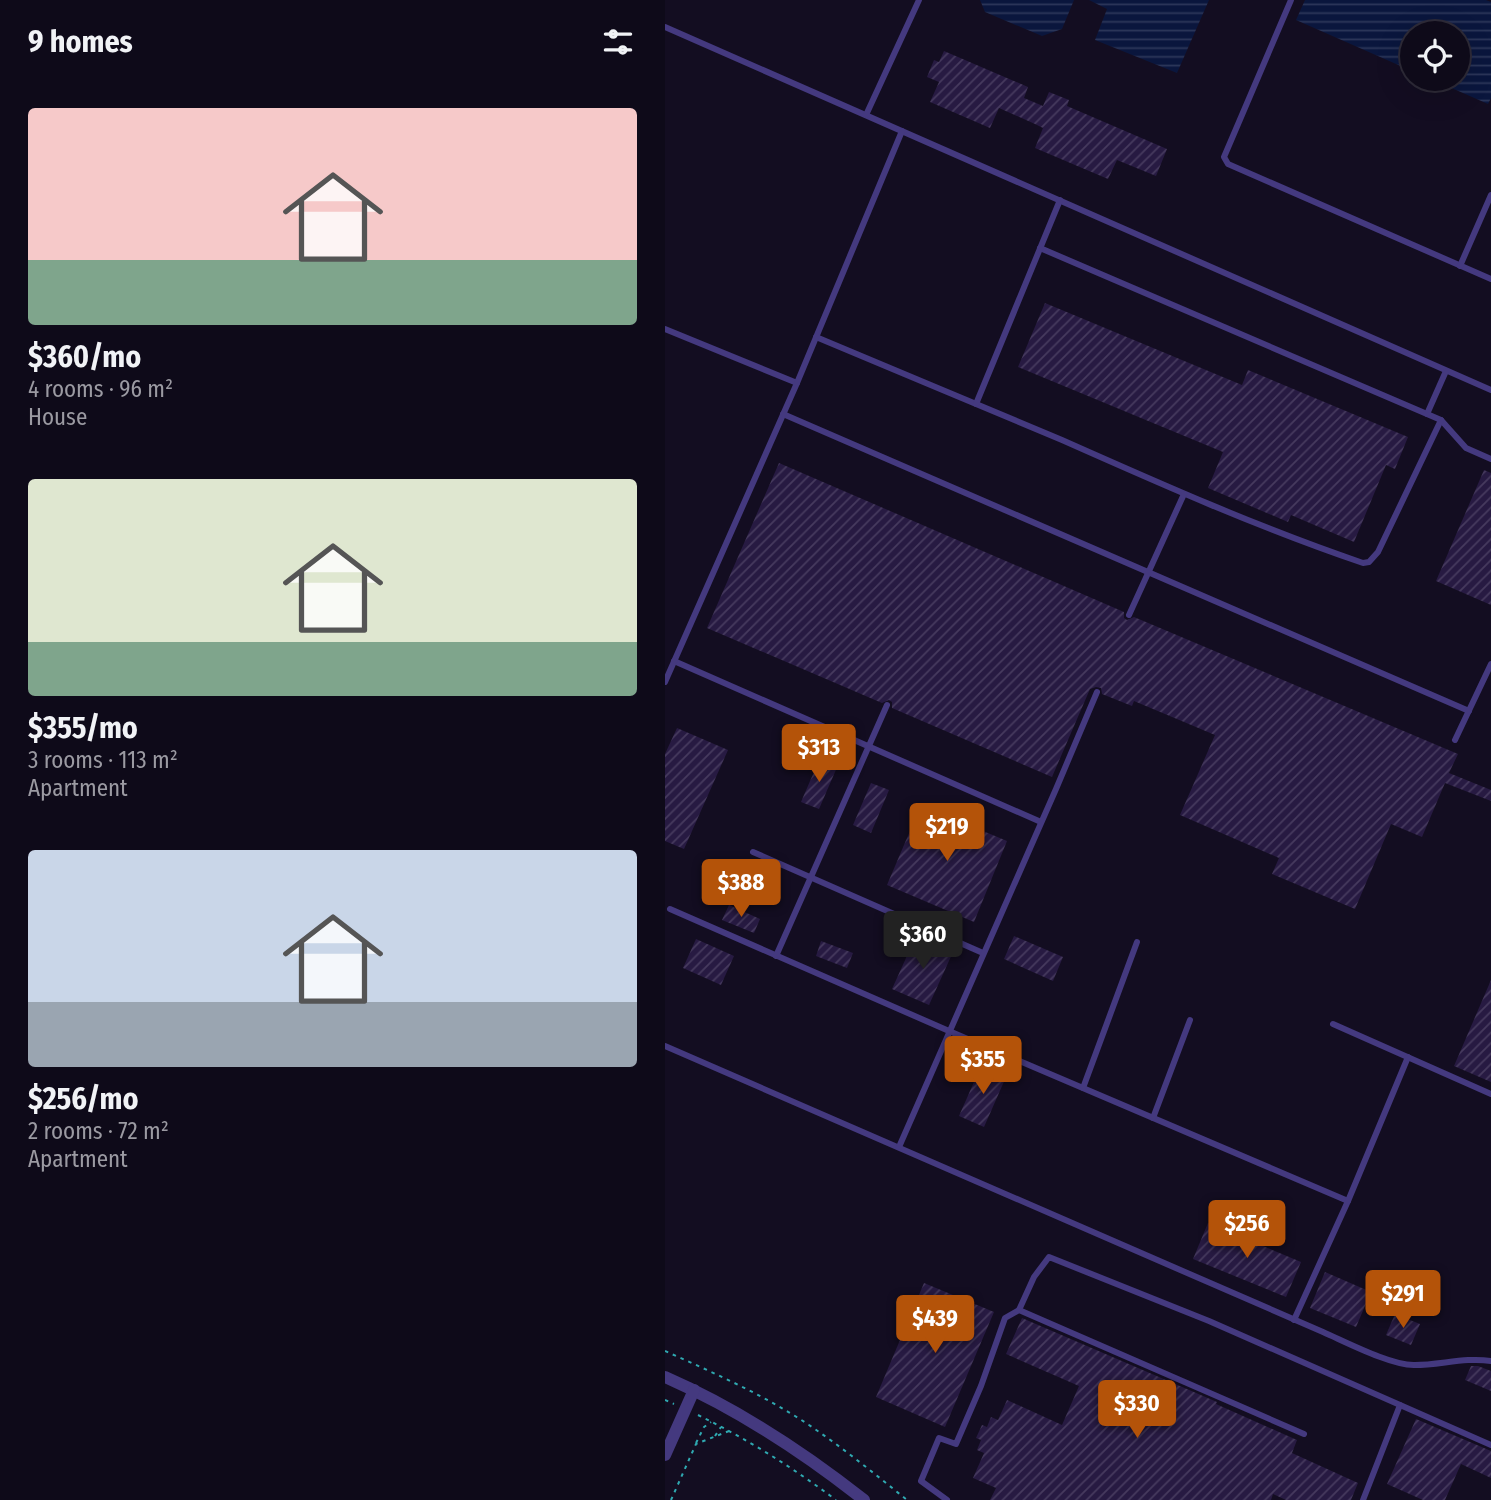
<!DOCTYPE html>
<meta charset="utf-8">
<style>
:root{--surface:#0e0a19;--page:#1c1826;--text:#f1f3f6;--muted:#9b9aa2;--line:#2e2b38;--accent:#b45309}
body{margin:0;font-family:"Fira Sans Condensed",sans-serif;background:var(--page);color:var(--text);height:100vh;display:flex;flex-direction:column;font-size:26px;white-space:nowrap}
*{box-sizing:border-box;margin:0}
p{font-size:23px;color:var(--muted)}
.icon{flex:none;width:38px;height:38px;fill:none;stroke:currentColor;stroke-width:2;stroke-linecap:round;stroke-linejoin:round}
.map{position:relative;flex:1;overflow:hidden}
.panel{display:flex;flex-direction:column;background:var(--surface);width:665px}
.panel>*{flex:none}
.buttons{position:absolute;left:735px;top:21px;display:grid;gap:14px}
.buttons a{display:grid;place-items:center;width:70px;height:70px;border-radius:50%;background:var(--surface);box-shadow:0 7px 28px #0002,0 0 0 2px var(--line);font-size:35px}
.price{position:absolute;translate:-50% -60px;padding:0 16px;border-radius:7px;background:var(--accent);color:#fff;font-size:23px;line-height:46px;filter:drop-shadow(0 2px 4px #0008)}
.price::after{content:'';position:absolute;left:50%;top:42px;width:21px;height:16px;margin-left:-10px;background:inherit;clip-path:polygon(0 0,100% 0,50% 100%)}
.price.active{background:#222;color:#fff}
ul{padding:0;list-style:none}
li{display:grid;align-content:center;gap:14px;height:371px;padding:0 28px}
li span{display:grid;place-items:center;height:217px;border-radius:7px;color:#555}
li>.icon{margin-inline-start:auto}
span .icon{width:126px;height:126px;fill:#fffc;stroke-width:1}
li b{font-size:30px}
h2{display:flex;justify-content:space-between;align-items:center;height:84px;padding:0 28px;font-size:30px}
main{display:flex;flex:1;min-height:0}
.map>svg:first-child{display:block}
.water{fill:url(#water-rules)}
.building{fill:url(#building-hatch)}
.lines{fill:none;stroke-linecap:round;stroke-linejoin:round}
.path{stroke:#2fa9b1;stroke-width:2;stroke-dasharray:3.5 5;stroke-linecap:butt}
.service{stroke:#44397f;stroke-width:6}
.minor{stroke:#44397f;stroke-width:12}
</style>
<main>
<section class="panel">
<h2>9 homes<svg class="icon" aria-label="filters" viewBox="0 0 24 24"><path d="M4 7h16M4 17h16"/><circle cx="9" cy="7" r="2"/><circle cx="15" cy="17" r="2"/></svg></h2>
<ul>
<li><span style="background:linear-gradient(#f6c9c9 70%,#7fa58c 0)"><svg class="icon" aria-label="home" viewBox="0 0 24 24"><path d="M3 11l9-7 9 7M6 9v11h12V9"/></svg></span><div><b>$360/mo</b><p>4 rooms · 96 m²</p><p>House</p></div></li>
<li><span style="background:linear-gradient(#dfe7d0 75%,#7fa58c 0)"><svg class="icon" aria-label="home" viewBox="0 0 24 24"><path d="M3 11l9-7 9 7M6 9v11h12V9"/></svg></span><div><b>$355/mo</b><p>3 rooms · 113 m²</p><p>Apartment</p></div></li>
<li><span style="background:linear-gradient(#c9d6e8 70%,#9aa5b1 0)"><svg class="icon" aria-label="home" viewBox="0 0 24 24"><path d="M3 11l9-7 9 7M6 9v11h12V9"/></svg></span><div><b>$256/mo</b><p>2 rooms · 72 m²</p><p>Apartment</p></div></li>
</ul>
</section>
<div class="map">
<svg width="826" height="1500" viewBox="0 0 826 1500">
<defs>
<pattern id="water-rules" width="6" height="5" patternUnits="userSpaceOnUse" patternTransform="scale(1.75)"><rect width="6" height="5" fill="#0a163d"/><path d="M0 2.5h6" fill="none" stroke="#2d375a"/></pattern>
<pattern id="building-hatch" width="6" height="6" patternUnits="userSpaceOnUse" patternTransform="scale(1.75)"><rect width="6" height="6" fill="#271a42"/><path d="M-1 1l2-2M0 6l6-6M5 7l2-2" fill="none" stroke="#463a5e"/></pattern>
</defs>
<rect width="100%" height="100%" fill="#130d21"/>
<!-- water -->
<g class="water">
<polygon points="315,0 409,0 397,29 377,36 320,12"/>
<polygon points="424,0 544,0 512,73 430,40 442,9"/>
<polygon points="640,0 821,0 826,2 826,98 823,104 766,79 793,79 793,33 747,33 747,71 631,20"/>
</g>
<!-- building -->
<g class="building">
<polygon points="279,51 363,87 359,98 378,106 384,92 404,100 402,106 502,149 491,176 452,160 443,179 370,148 378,128 370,124 334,108 325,128 265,102 274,82 262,77 269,60 274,62"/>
<polygon points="380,303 577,385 583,370 743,437 730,469 721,465 689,542 626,515 623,522 543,488 558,452 353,367"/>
<polygon points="114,463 459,612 459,618 462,620 469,617 793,754 784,773 826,790 826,801 780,783 757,837 726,824 690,909 607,874 614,858 515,815 550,735 469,701 467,706 437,694 436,688 431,687 425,689 387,777 227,708 227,702 224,700 217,703 42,628"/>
<polygon points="819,470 826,473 826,605 771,581"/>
<polygon points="12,728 63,750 19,849 0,841 0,754"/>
<polygon points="155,758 173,765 154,809 136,802"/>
<polygon points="206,783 224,790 206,833 188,825"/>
<polygon points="256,805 342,841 309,922 222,885"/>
<polygon points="64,905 95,919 89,933 57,920"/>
<polygon points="251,936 288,952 264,1005 227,989"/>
<polygon points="349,936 398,957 388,981 339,959"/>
<polygon points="31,939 69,956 56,985 18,968"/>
<polygon points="156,941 188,953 182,968 151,956"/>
<polygon points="826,980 826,1082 789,1066"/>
<polygon points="316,1066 341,1077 319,1127 294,1116"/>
<polygon points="543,1223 636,1262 621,1297 528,1259"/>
<polygon points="660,1272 706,1292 691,1327 645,1308"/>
<polygon points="259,1283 329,1312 280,1427 211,1397"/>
<polygon points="730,1314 755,1324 746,1345 721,1335"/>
<polygon points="357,1318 552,1402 551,1404 632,1440 627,1453 693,1483 686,1500 621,1500 608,1494 606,1500 325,1500 331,1488 308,1478 319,1453 312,1450 316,1440 311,1438 317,1425 322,1427 326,1417 333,1420 342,1400 397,1425 414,1386 341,1354"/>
<polygon points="806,1366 813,1366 826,1371 826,1391 800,1380"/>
<polygon points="751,1419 826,1451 826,1478 796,1464 780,1500 758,1500 722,1484"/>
</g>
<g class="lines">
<!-- path -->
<g class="path">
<path d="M0,1351C49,1373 99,1395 144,1425C178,1448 210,1474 242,1500"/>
<polyline points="0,1400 9,1404"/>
<path d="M33,1415C82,1439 127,1467 171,1500"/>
<polyline points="50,1436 56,1427"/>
<polyline points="31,1443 39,1427 46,1422"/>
<polyline points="6,1500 31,1444 64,1431"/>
</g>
<!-- service -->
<g class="service">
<polyline points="626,0 559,157 563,164 826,279"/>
<polyline points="0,27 826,390"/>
<polyline points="201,115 254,0"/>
<polyline points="375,248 776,420 801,448 826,459"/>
<polyline points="795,266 826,195"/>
<polyline points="0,329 132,383"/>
<path d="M151,337C233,372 315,405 397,440C496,484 595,528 698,563L704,562L713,552L776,420"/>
<polyline points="311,404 395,200"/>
<polyline points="118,414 804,711"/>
<polyline points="762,414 781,371"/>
<polyline points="464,615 519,494"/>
<polyline points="9,661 376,822"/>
<polyline points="0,682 132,383 237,131"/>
<polyline points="790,740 826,664"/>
<polyline points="88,852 318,953"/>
<polyline points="5,909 284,1031 683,1201"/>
<polyline points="111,956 222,705"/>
<polyline points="668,1024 826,1094"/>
<path d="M0,1046L658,1332C681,1342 727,1366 750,1365C775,1365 801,1357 826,1361"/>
<polyline points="418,1088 472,942"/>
<polyline points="488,1118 525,1020"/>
<polyline points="234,1147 391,789 432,692"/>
<polyline points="354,1310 639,1434"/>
<polyline points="629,1320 683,1201 743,1057"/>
<polyline points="282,1500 256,1481 274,1438 291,1444 316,1386 340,1318 354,1310 369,1277 384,1257 544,1321 826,1445"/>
<polyline points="698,1500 735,1405"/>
</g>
<!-- minor -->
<g class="minor">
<path d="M0,1377C73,1409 137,1451 199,1500"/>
<polyline points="0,1455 29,1390"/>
</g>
</g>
</svg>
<div class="buttons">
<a><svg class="icon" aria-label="locate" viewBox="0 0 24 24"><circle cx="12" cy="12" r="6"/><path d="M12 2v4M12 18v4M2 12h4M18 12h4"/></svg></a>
</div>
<b class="price" style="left:154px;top:784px">$313</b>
<b class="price" style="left:282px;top:863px">$219</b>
<b class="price" style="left:76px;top:919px">$388</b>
<b class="price active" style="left:258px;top:971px">$360</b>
<b class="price" style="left:318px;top:1096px">$355</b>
<b class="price" style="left:582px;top:1260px">$256</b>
<b class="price" style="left:738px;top:1330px">$291</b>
<b class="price" style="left:270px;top:1355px">$439</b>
<b class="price" style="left:472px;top:1440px">$330</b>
</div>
</main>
